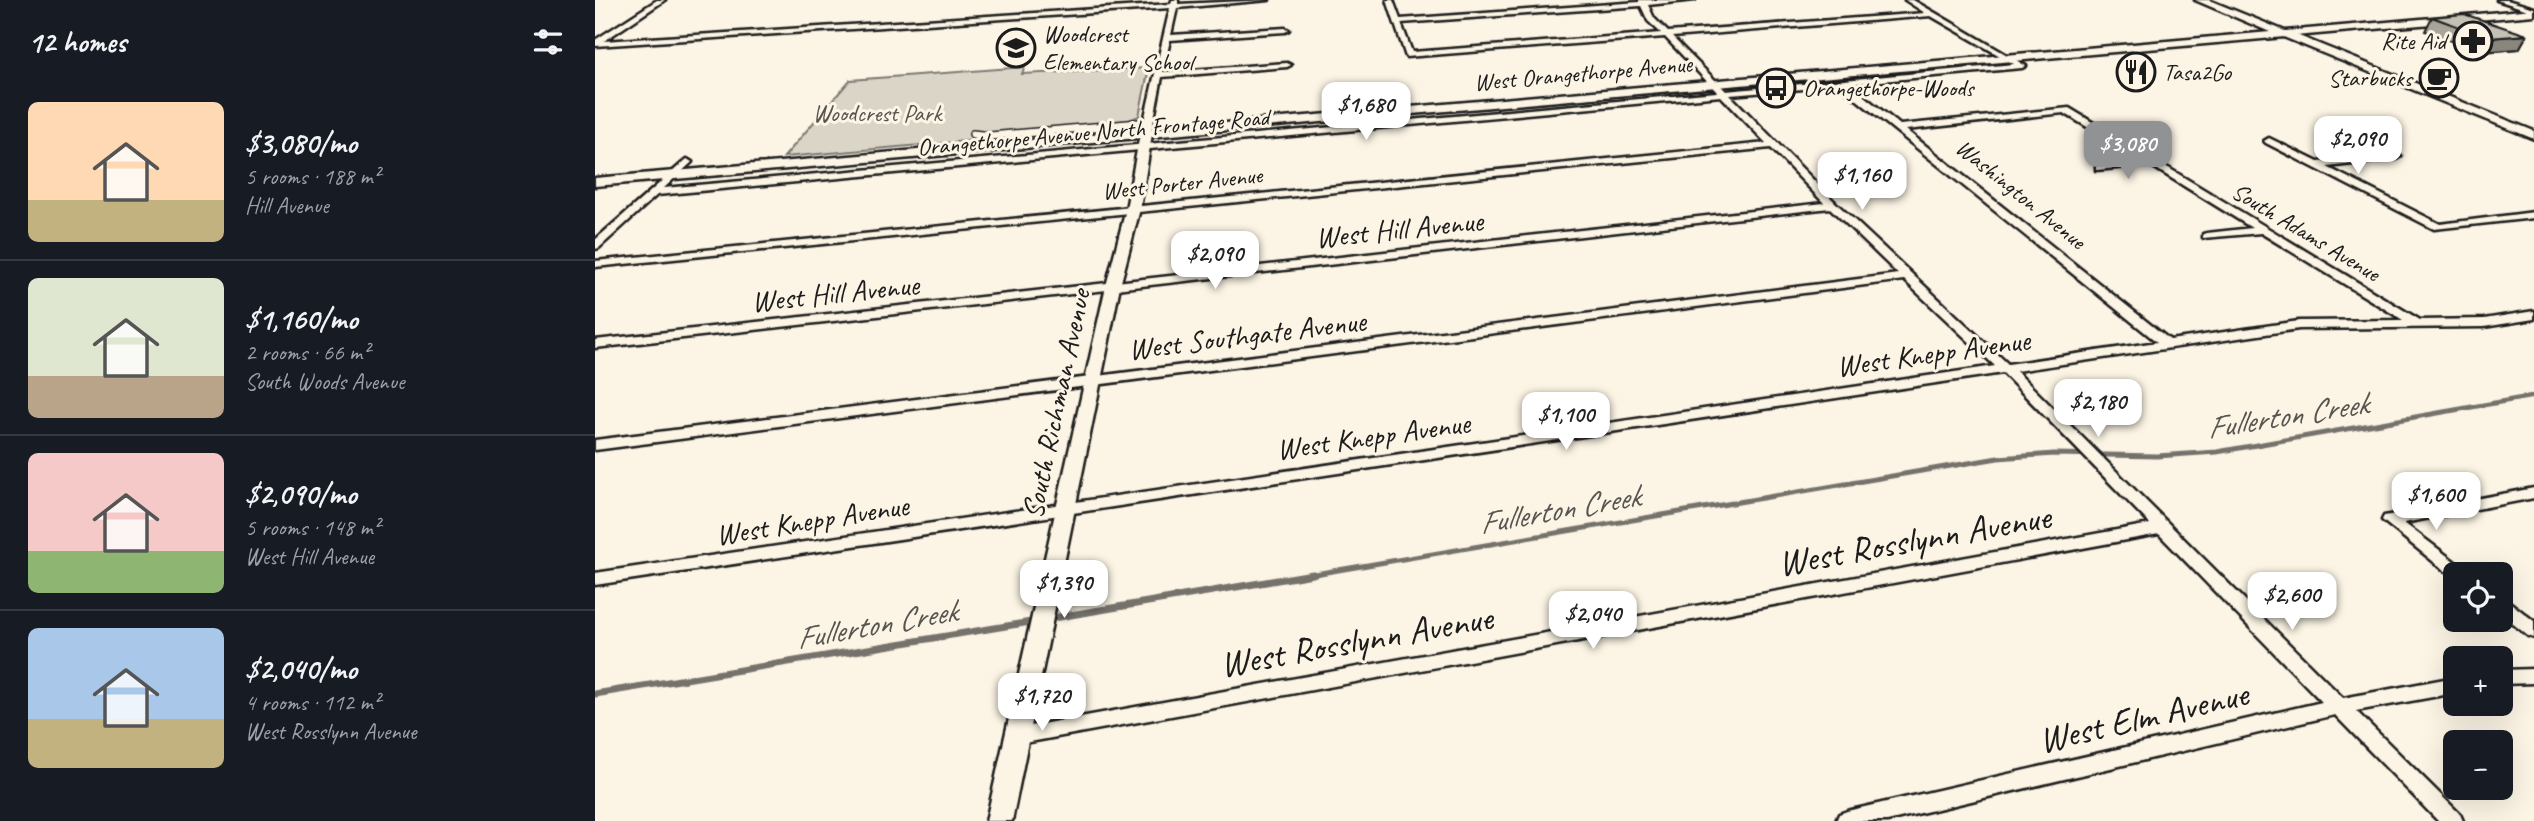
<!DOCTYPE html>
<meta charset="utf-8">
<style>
:root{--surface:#171b24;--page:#20242c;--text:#f1f3f6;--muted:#9ea1a6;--line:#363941;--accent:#919294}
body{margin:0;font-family:Caveat,sans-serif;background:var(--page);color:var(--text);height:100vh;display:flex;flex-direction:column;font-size:26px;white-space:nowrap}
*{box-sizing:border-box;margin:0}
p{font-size:23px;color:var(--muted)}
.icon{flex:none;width:38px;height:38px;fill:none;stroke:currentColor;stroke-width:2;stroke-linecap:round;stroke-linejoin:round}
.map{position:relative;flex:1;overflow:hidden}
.drawer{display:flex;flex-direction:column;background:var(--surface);width:595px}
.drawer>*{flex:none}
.buttons{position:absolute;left:1848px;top:562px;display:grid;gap:14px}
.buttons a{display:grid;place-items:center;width:70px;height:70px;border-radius:10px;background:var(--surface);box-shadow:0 7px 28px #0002;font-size:35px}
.price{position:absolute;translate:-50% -60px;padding:0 16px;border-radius:14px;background:#fff;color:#222;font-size:23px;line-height:46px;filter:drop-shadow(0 2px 4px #0008)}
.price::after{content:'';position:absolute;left:50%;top:42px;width:21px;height:16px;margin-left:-10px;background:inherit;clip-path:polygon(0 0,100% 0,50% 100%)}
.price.current{background:var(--accent);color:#fff}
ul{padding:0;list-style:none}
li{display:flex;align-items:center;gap:21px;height:175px;padding:0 28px}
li+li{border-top:2px solid var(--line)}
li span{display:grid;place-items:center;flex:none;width:196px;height:140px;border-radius:10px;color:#555}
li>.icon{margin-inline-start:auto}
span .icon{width:84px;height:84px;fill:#fffc;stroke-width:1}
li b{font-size:30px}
h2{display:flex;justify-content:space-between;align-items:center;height:84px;padding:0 28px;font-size:30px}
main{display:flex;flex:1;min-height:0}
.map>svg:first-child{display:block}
.green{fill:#dbd5c8;stroke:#7c7872;stroke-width:2}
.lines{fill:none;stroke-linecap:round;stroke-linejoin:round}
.stream-far1{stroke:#75726c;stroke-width:5}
.stream{stroke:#75726c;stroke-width:7}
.pedestrian-casing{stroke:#1c1c1c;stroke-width:10}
.minor-casing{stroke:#1c1c1c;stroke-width:5}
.tertiary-casing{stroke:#1c1c1c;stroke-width:5}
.secondary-casing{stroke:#1c1c1c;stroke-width:5}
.primary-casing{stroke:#1c1c1c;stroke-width:5}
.pedestrian{stroke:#fcf5e5;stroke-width:7}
.minor{fill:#fcf5e5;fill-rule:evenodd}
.tertiary{fill:#fcf5e5;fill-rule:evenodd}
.secondary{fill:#fcf5e5;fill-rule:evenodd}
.primary{fill:#fcf5e5;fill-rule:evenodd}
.wall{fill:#a9a59a;stroke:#1c1c1c;stroke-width:2}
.shaded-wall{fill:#89867d;stroke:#1c1c1c;stroke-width:2}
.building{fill:#c4c0b3;stroke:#1c1c1c;stroke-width:2}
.labels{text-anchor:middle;stroke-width:6;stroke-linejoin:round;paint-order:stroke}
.far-poi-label{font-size:24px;fill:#1c1c1c;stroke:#fcf5e5;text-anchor:start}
.far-street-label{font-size:24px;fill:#1c1c1c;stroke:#fcf5e5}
.far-park-label{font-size:24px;fill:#555450;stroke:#fcf5e5}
.street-label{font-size:30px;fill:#1c1c1c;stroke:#fcf5e5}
.water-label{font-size:32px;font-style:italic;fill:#575551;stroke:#fcf5e5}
.near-street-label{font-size:37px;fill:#1c1c1c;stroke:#fcf5e5}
</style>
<main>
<section class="drawer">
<h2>12 homes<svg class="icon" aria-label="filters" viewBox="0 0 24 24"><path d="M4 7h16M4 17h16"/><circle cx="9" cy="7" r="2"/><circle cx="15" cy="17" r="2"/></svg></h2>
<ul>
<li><span style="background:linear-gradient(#ffd9b3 70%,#c2b280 0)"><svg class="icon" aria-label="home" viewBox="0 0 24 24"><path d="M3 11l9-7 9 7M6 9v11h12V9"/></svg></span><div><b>$3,080/mo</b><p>5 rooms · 188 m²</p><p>Hill Avenue</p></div></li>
<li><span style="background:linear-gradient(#dfe7d0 70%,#b9a48a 0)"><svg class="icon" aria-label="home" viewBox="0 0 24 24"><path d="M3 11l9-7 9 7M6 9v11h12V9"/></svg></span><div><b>$1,160/mo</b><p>2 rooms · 66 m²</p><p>South Woods Avenue</p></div></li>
<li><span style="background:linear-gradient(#f6c9c9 70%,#8fb573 0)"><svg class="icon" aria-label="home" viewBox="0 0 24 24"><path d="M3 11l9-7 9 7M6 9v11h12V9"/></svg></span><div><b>$2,090/mo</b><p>5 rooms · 148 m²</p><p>West Hill Avenue</p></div></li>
<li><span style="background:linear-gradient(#a9c7e8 65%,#c2b280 0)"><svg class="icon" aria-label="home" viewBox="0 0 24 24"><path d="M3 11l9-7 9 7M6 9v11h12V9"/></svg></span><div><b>$2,040/mo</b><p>4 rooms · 112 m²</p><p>West Rosslynn Avenue</p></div></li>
</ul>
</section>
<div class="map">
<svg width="1939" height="821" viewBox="0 0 1939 821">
<rect width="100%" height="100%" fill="#fcf5e5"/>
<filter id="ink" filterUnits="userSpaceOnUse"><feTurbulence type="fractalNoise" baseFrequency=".0143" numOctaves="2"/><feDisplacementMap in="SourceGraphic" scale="14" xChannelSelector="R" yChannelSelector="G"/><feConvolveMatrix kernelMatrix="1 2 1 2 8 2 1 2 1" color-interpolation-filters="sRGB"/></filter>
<g filter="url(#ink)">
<!-- green -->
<polygon class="green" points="430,67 427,74 554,68 544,116 534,120 532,127 189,157 255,80"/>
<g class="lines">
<!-- stream-far1 -->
<polyline class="stream-far1" points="708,576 1403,458 1459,454 1562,456 1622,452 1939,396"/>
<!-- stream -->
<g class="stream">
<polyline points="452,619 718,574"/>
<polyline points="0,694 442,621"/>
</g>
<defs>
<polyline id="pedestrian" points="378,134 395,136 555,122"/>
<g id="minor">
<polygon points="62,0 70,0 9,41 576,4 577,0 583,0 583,4 674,0 582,8 576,35 690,28 694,30 690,32 575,40 568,72 692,63 696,65 692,67 567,77 556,134 551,137 546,134 575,8 0,46 0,40"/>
<path d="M792,0H798L805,19L1044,2V0H1100L1053,5L1059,18L1073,32L1330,13L1310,0H1318L1431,66L1427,68L1254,84L1305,125L1474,108L1825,320L1889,319L1939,311V319L1889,327L1704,329L1421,371L1748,698L1860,677V693L1761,711L1865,814L1868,821H1843L1740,715L1292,821H1241L1244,814L1252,811L1727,702L1564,534L424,744L417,742L414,736L417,730L424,728L1555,524L1408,373L0,585V573L1400,366L1309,280L0,450V440L1303,274L1235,208L0,348V340L1229,203L1176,148L0,267V261L1171,143L1126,96L62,195L4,248L0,249V240L92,159L97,162L95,164L69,188L1122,92L1070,37L811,57ZM1046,6L1053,21L1066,33L817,52L806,23ZM1336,16L1419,64L1131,91L1077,37ZM1245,86L1562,342L1413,364L1241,203L1135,95ZM1469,113L1547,160L1504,165L1501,166V170L1555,165L1657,228L1612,233L1608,234V238L1666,233L1808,320L1704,321L1575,340L1311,130Z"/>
<polygon points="1902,0 1912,0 1939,8 1939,12"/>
<polygon points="1674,138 1723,162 1804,154 1806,156 1801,159 1732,167 1845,224 1939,212 1939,218 1839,229 1671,143 1669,141"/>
<polygon points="1939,488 1939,498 1809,523 1871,570 1873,574 1860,574 1860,579 1787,520 1789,516 1795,515"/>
<polygon points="1906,599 1912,600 1939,621 1939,638 1933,636 1906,614"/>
<polygon points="1939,669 1939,683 1906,684 1906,670"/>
</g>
<polygon id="tertiary" points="551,131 557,134 545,209 525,286 417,821 391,821 511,286 531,209 545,134"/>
<polygon id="secondary" points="1686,32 1694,32 1939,131 1939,139 1686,36"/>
<polygon id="primary" points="1600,0 1614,0 1690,31 1939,9 1939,15 0,186 0,178 1675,32"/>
</defs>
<!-- pedestrian casing -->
<use href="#pedestrian" class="pedestrian-casing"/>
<!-- minor casing -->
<use href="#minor" class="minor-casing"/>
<!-- tertiary casing -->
<use href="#tertiary" class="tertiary-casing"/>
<!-- secondary casing -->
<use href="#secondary" class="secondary-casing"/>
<!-- primary casing -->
<use href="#primary" class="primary-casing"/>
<!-- pedestrian -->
<use href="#pedestrian" class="pedestrian"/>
<!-- minor -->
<use href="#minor" class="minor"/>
<!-- tertiary -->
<use href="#tertiary" class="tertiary"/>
<!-- secondary -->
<use href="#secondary" class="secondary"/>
<!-- primary -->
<use href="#primary" class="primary"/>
</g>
<!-- wall -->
<polygon class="wall" points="1837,17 1932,35 1924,49 1886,52 1830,31"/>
<!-- shaded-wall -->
<polygon class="shaded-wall" points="1932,35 1924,49 1886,52 1894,38"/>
<!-- building -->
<polygon class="building" points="1869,14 1932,35 1894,38 1837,17"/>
</g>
<!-- icons -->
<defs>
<symbol id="pharmacy-ring" viewBox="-11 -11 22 22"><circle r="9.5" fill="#fcf5e5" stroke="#1c1c1c" stroke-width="1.5"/><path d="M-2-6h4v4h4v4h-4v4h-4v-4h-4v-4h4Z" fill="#1c1c1c"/></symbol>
<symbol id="school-ring" viewBox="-11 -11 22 22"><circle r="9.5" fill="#fcf5e5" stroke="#1c1c1c" stroke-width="1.5"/><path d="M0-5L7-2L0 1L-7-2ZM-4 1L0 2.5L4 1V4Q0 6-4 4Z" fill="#1c1c1c"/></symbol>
<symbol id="restaurant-ring" viewBox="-11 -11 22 22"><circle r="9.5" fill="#fcf5e5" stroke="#1c1c1c" stroke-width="1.5"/><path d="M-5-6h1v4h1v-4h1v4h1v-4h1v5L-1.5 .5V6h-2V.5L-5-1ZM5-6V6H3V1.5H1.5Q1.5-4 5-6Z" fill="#1c1c1c"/></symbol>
<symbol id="cafe-ring" viewBox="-11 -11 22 22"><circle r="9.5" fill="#fcf5e5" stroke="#1c1c1c" stroke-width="1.5"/><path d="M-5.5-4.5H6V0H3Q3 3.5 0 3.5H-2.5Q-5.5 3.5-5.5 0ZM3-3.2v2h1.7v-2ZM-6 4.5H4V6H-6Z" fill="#1c1c1c"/></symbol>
<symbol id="bus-ring" viewBox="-11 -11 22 22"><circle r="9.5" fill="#fcf5e5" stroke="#1c1c1c" stroke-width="1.5"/><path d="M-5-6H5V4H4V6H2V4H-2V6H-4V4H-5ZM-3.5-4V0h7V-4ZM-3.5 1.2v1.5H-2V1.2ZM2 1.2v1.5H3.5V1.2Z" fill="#1c1c1c"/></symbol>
</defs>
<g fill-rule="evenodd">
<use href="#pharmacy-ring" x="1856" y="19" width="44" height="44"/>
<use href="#school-ring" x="399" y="26" width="44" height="44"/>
<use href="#restaurant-ring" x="1519" y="50" width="44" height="44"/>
<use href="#cafe-ring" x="1822" y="56" width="44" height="44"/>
<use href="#bus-ring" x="1159" y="66" width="44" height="44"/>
</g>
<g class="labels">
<!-- far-poi labels -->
<g class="far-poi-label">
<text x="448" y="42">Woodcrest<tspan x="448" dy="28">Elementary School</tspan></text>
<text x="1851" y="49" text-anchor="end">Rite Aid</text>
<text x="1568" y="80">Tasa2Go</text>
<text x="1817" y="86" text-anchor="end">Starbucks</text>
<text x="1208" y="96">Orangethorpe-Woods</text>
</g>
<!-- far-street labels -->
<g class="far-street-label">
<text transform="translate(988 73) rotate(-5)" y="8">West Orangethorpe Avenue</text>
<text transform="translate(498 132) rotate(-5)" y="8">Orangethorpe Avenue North Frontage Road</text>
<text transform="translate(587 183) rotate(-6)" y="8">West Porter Avenue</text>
<text transform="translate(1426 194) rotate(39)" y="8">Washington Avenue</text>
<text transform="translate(1711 232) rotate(31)" y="8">South Adams Avenue</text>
</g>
<!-- far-park labels -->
<g class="far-park-label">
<text x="282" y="121">Woodcrest Park</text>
</g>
<!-- street labels -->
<g class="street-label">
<text transform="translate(804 229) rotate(-6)" y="10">West Hill Avenue</text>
<text transform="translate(240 293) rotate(-6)" y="10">West Hill Avenue</text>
<text transform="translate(652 335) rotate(-7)" y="10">West Southgate Avenue</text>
<text transform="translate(1338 353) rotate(-8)" y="10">West Knepp Avenue</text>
<text transform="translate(461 404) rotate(-78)" y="10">South Richman Avenue</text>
<text transform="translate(778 436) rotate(-8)" y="10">West Knepp Avenue</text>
<text transform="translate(217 520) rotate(-9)" y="10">West Knepp Avenue</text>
</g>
<!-- water labels -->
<g class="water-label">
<text transform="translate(1692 415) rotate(-9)" y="11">Fullerton Creek</text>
<text transform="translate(964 509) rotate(-10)" y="11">Fullerton Creek</text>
<text transform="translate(281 624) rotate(-10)" y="11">Fullerton Creek</text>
</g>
<!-- near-street labels -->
<g class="near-street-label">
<text transform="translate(1319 539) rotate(-10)" y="13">West Rosslynn Avenue</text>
<text transform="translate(761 640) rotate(-10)" y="13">West Rosslynn Avenue</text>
<text transform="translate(1548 716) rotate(-13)" y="13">West Elm Avenue</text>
</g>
</g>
</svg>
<div class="buttons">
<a><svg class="icon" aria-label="locate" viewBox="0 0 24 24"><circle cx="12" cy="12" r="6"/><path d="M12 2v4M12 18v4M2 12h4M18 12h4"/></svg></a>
<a>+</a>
<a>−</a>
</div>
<b class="price" style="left:771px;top:142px">$1,680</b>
<b class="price" style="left:1763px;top:176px">$2,090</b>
<b class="price current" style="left:1533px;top:181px">$3,080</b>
<b class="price" style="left:1267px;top:212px">$1,160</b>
<b class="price" style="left:620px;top:291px">$2,090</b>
<b class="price" style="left:1503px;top:439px">$2,180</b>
<b class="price" style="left:971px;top:452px">$1,100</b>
<b class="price" style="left:1841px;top:532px">$1,600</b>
<b class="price" style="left:469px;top:620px">$1,390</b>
<b class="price" style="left:1697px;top:632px">$2,600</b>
<b class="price" style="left:998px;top:651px">$2,040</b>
<b class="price" style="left:447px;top:733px">$1,720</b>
</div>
</main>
